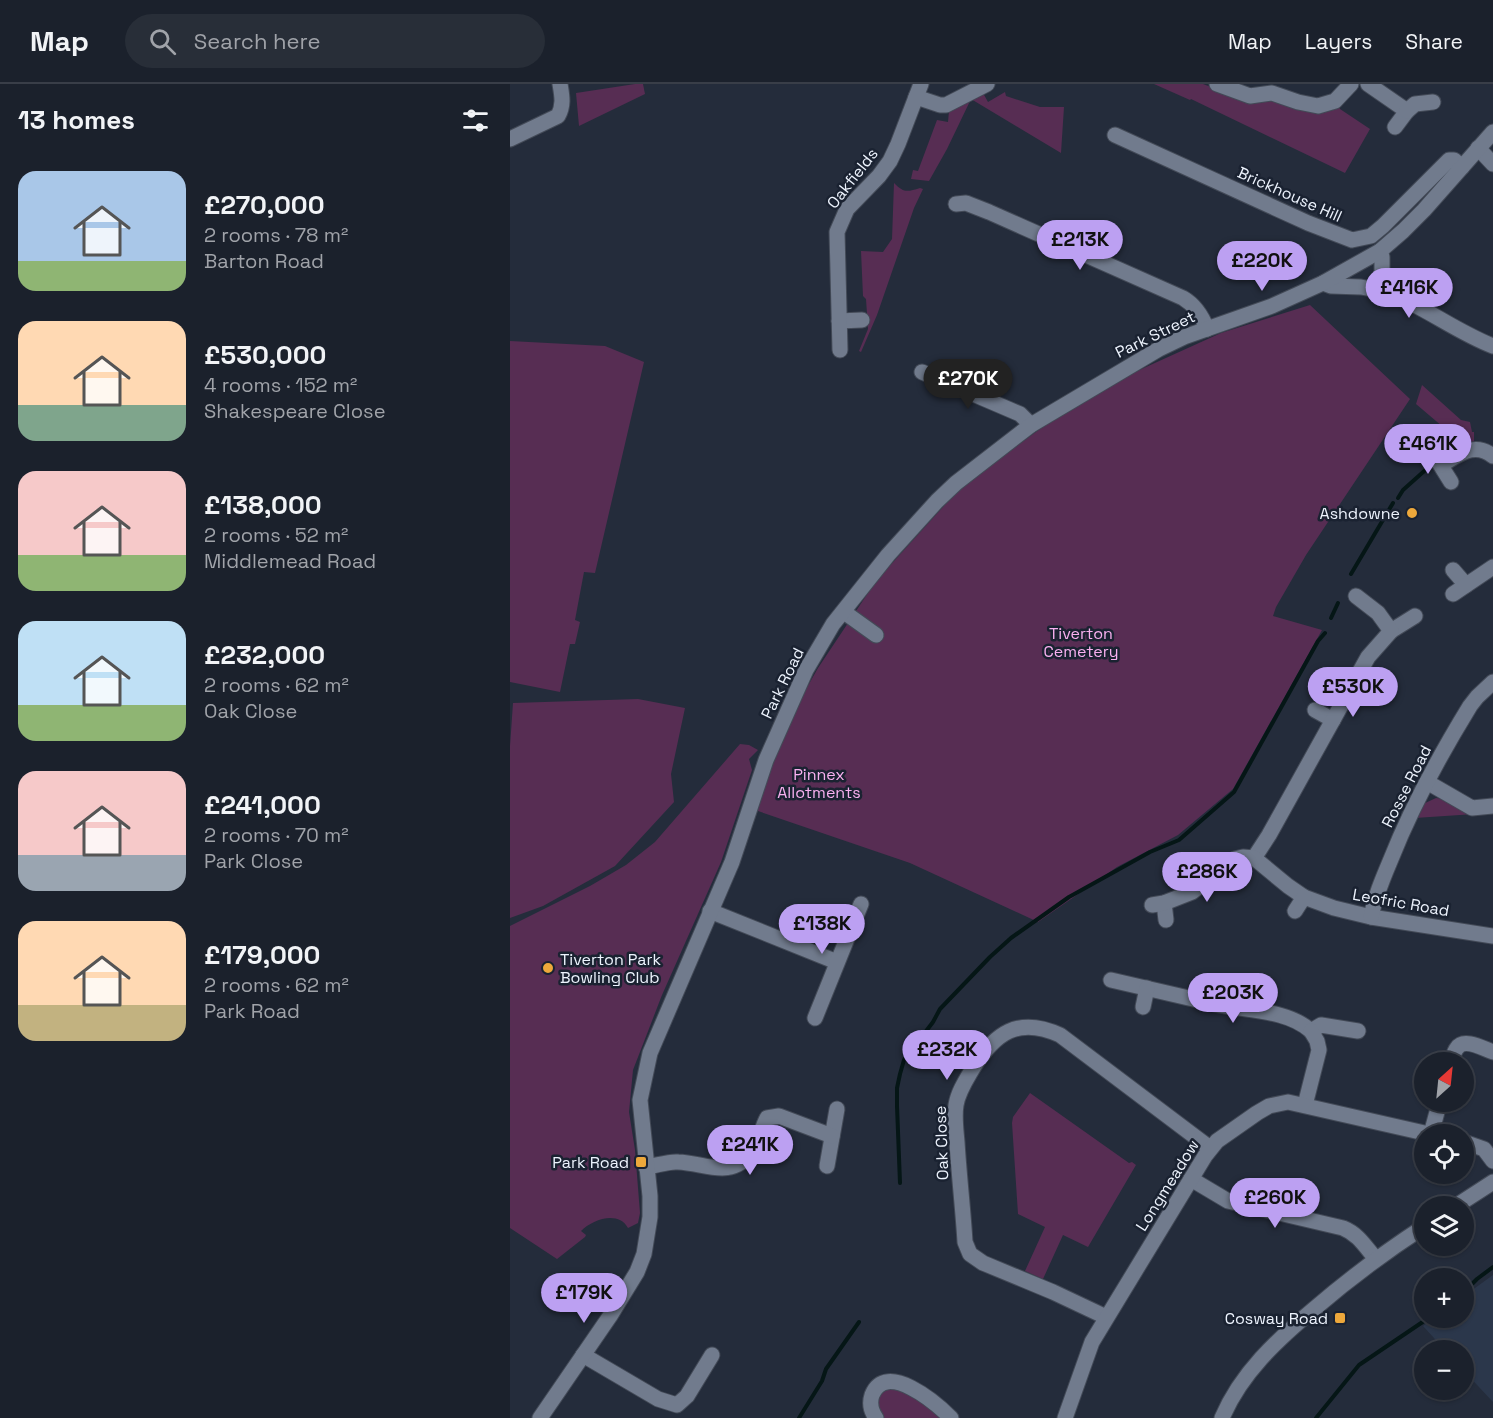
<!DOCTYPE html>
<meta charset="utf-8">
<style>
:root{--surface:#1b212c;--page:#282e38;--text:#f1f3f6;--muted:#a0a3a9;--line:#393e48;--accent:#bca0f2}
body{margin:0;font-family:"Space Grotesk",sans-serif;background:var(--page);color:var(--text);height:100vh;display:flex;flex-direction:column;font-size:22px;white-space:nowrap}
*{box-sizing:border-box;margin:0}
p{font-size:20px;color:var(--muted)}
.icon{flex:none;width:33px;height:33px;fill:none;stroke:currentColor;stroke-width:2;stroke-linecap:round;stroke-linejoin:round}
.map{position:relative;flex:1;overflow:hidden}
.details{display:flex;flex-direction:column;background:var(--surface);width:510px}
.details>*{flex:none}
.needle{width:39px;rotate:27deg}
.tools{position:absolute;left:904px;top:968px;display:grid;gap:12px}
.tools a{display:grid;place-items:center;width:60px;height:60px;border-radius:50%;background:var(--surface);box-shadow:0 2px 4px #0004,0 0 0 2px var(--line);font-size:30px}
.price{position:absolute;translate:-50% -51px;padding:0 14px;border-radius:21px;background:var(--accent);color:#111;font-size:20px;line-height:39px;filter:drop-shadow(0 2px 3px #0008)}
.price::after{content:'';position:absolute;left:50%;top:36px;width:18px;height:14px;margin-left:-9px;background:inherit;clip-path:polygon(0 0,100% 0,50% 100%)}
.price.active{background:#222;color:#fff}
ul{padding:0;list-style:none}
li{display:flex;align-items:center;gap:18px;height:150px;padding:0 18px}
li span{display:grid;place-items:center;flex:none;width:168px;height:120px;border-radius:18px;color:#555}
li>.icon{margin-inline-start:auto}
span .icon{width:72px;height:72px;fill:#fffc;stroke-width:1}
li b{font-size:26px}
h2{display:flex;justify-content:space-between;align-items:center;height:72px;padding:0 18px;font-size:26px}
header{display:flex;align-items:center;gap:36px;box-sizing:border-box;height:84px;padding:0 30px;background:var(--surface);border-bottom:2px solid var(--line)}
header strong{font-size:28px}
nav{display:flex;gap:33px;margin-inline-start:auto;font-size:21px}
.search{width:420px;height:54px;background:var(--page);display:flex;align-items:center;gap:15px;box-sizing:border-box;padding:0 21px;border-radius:33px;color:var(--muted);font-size:22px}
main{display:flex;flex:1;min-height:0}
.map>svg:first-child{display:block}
.built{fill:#2b374b}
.green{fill:#572d53}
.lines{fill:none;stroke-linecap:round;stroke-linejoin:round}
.stream{stroke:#051616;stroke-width:4}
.minor-casing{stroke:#434a57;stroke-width:17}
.minor{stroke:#717b8d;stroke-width:15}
.poi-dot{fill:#eda83b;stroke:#1a2231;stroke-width:2}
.labels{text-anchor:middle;stroke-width:5;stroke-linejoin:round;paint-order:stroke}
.street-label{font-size:16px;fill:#edf3fd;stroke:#1a2231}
.poi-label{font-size:16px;fill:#edf3fd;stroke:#1a2231;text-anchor:end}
.park-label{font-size:16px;fill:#f9b0f0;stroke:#1a2231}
</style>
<header>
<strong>Map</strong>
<div class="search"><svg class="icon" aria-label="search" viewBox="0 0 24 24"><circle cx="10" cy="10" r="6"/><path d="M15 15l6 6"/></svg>Search here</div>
<nav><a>Map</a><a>Layers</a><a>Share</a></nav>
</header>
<main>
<section class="details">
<h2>13 homes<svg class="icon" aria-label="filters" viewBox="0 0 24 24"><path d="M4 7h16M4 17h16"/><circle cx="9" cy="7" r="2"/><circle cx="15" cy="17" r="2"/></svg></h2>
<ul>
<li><span style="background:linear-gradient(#a9c7e8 75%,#8fb573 0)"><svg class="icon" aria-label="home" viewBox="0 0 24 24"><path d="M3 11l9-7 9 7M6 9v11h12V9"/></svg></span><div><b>£270,000</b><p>2 rooms · 78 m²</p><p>Barton Road</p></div></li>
<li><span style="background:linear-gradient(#ffd9b3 70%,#7fa58c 0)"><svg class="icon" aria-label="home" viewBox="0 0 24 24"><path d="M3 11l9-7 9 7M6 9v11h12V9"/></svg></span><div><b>£530,000</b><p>4 rooms · 152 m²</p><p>Shakespeare Close</p></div></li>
<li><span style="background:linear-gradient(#f6c9c9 70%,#8fb573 0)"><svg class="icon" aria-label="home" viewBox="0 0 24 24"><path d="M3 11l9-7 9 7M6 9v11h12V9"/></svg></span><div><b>£138,000</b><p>2 rooms · 52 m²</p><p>Middlemead Road</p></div></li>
<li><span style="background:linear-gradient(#bfe0f5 70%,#8fb573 0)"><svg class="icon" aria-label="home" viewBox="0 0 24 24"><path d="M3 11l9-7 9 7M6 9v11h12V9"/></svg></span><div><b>£232,000</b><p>2 rooms · 62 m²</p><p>Oak Close</p></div></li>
<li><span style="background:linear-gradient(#f6c9c9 70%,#9aa5b1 0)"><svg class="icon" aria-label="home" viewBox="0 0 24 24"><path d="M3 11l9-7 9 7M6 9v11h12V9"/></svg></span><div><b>£241,000</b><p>2 rooms · 70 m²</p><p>Park Close</p></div></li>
<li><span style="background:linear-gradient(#ffd9b3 70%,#c2b280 0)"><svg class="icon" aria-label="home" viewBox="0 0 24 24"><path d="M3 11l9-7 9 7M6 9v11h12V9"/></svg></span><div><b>£179,000</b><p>2 rooms · 62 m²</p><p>Park Road</p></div></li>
</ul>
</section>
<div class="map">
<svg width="983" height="1334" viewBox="0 0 983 1334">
<rect width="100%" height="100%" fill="#242c3b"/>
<!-- built -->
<polygon class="built" points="983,1191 983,1318 954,1287 954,1266 935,1266 913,1242 926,1233 954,1233 954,1212"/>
<!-- green -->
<g class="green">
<polygon points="125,0 133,0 135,10 69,42 66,9"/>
<polygon points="644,0 693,0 733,15 754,15 828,21 830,25 860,45 835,89 681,15 680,16"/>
<polygon points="495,8 496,12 530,23 554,23 551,69 461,15 437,65 419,97 401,95 403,86 408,87 427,36 438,38 439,27 473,9 478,18"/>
<path d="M384,99C394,109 397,108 410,104L413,105L404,124L367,231L351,268L349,267L358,245L356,215L353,212L351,167L373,168L382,155Z"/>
<polygon points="800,221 900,315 796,471 766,523 763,532 812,546 723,705 668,751 607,783 528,838 400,779 245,726 274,644 308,584 366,497 442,413 467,391 541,337 614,293 711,249"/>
<polygon points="0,257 95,262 134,278 85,489 74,488 65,536 70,538 65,560 60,560 50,608 0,598"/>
<polygon points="912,301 951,336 960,338 962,348 964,348 964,360 947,367 945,364 937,366 941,361 946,360 946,354 906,320"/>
<polygon points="128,615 175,624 161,690 164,718 105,782 33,822 0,834 0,662 3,619"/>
<path d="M230,660L239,661L248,666L239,675L242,686L211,778L152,911L123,986L119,1028L125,1066L130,1129L128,1139L118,1144C108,1126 82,1136 71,1147L76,1151L75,1153L47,1175L0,1144V842L80,802L116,781L145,758Z"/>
<polygon points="926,714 934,715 965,730 905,734 913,720"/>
<polygon points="520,1009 619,1079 622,1078 626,1081 578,1163 553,1151 533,1195 515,1187 535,1143 508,1130 502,1039 503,1033"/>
<polygon points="389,1302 434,1334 372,1334 366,1316 372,1306"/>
</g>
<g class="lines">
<!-- stream -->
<g class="stream">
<polyline points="934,366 940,359 946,358"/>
<polyline points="888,414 893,406 921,381"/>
<polyline points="841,490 883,419"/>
<polyline points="821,534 828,519"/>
<polyline points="390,1099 387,1022 387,1004 390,990 394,976 423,938 430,925 480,873 501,854 559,813 640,768 669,756 724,708 808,557 815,549"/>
<polyline points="954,1208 967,1195 983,1183"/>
<polyline points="289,1334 312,1297 316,1285 349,1238"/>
<polyline points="806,1334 849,1281 920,1233"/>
</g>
<defs>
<g id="minor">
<polyline points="707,0 740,12 762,9 788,18 808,22 825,17 841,0"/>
<polyline points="858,0 897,27 885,43"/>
<polyline points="406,13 430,21 436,21 477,0"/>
<polyline points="897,27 905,20 923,18"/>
<polyline points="605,51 798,139 842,156 861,152 873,142 939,76 944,76 952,83"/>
<path d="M0,55L48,32C54,21 52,12 50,0"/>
<polyline points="968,64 983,80"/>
<path d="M446,120L456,119L479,128L673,214C685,221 692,232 697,245"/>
<path d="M870,167L872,173V207C912,220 944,247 983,262"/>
<polyline points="813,199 821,202 851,203 872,207"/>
<polyline points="329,237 352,236"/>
<polyline points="330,266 327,148 337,125 369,92 380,77 388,60 411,0"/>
<polyline points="412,288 510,330 521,341"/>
<polyline points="921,366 941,398"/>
<path d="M931,381C949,371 964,357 983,372"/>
<polyline points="943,486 956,501"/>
<polyline points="943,510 983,483"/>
<polyline points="334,528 366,551"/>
<polyline points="881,547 905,532"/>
<polyline points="805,626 823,636"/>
<polyline points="917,698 962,724 983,722"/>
<polyline points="744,774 759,751 858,573 881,547 868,529 846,512"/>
<polyline points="744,774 778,802 794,813 824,824 861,833 983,852"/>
<polyline points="654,819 656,836"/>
<polyline points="642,821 654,819 682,808 725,775 733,773 744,774"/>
<polyline points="200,827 327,878"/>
<polyline points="785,827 794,813"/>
<path d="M861,833C865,812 873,794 881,775C902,722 930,671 960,622L967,613L983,598"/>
<path d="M601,896C637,904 673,913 709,921C739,927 778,926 801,947L811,941L848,947"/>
<polyline points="633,923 637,904"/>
<polyline points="305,934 351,820"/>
<path d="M942,978C943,974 944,967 947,964C954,953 974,965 983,968"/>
<polyline points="795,1021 809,966 807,957 801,947"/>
<polyline points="921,1050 930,1017"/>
<polyline points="954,1058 974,1065 983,1077"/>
<polyline points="317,1082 327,1025"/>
<path d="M136,1083C146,1082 158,1077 168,1078C196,1079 220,1096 242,1068C250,1058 251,1045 257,1034L269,1032L322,1052"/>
<path d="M681,1095L718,1117L833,1144C848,1150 855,1162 865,1174"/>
<polyline points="946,1122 983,1098"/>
<path d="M596,1233L543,1208L473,1179L460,1170L455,1158C453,1125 449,1091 447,1058C446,1046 444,1033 446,1021C448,1008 456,996 463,984C485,949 508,932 550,951L700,1064"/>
<polyline points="73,1271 148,1315 167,1321 177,1312 202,1271"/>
<polyline points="30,1334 100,1232 127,1188 134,1170 140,1133 140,1112 130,1016 140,969 222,778 256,676 296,586 323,540 378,471 427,417 446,399 521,341 649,265 674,253 762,222 813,199 870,167 893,147 914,126 983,48"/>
<path d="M366,1334C361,1327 359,1320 362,1311C376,1276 426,1319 441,1334"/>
<polyline points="555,1334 582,1258 695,1072 707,1057 747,1029 759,1022 778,1018 919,1050"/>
<path d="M712,1334C731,1289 767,1256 804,1225C840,1194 875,1168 915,1142"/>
</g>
</defs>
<!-- minor casing -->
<use href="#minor" class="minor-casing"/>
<!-- minor -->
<use href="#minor" class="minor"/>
</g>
<!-- markers -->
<g class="poi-dot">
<circle cx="902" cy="429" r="6"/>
<circle cx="38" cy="884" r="6"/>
<rect x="125" y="1072" width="12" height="12" rx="3"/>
<rect x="824" y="1228" width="12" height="12" rx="3"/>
</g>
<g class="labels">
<!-- street labels -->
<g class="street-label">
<text transform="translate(342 94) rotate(-52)" y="6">Oakfields</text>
<text transform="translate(780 110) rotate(24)" y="6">Brickhouse Hill</text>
<text transform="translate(645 250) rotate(-26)" y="6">Park Street</text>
<text transform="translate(272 599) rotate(-64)" y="6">Park Road</text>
<text transform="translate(896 702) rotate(-63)" y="6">Rosse Road</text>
<text transform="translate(891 818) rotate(10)" y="6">Leofric Road</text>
<text transform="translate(431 1059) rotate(-92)" y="6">Oak Close</text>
<text transform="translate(657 1101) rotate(-58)" y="6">Longmeadow</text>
</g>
<!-- poi labels -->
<g class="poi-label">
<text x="890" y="435">Ashdowne</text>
<text x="50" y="881" text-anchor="start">Tiverton Park<tspan x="50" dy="18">Bowling Club</tspan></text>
<text x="119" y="1084">Park Road</text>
<text x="818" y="1240">Cosway Road</text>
</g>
<!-- park labels -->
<g class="park-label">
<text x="571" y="555">Tiverton<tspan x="571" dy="18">Cemetery</tspan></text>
<text x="309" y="696">Pinnex<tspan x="309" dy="18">Allotments</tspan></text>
</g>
</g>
</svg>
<div class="tools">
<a><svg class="needle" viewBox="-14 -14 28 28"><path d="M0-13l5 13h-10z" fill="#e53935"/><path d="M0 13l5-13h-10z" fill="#a0a3a9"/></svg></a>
<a><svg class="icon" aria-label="locate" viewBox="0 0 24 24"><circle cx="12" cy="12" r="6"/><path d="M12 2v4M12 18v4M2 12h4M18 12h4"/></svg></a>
<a><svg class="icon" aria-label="layers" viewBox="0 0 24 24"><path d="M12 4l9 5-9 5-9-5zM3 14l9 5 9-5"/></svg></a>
<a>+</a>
<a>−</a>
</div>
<b class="price" style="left:570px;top:187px">£213K</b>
<b class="price" style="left:752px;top:208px">£220K</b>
<b class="price" style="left:899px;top:235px">£416K</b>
<b class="price active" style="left:458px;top:326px">£270K</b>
<b class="price" style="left:918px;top:391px">£461K</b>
<b class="price" style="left:843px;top:634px">£530K</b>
<b class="price" style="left:697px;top:819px">£286K</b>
<b class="price" style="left:312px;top:871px">£138K</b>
<b class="price" style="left:723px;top:940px">£203K</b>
<b class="price" style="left:437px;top:997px">£232K</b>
<b class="price" style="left:240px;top:1092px">£241K</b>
<b class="price" style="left:765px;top:1145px">£260K</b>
<b class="price" style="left:74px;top:1240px">£179K</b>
</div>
</main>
